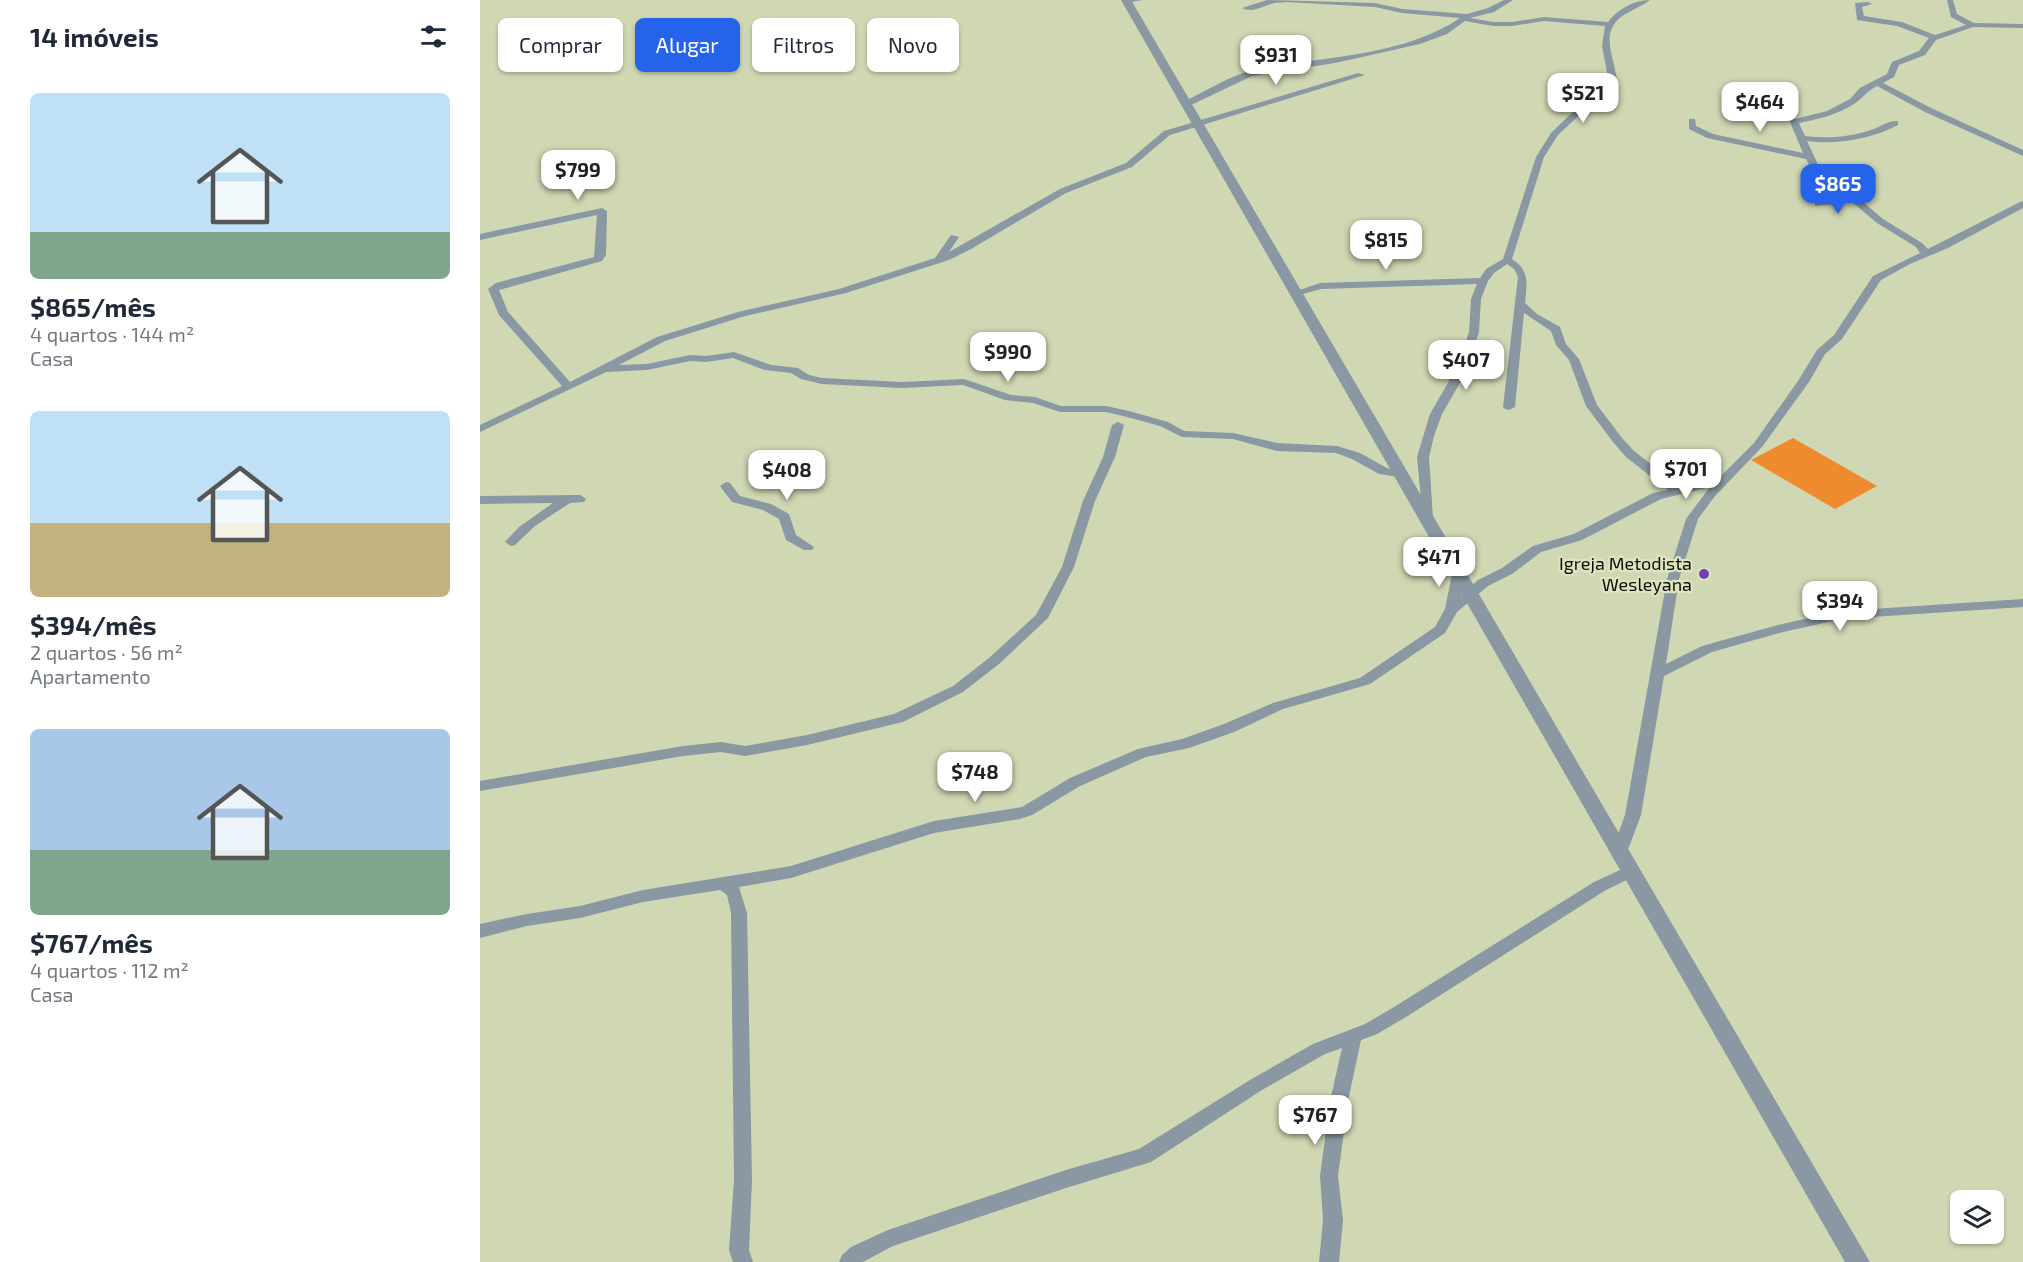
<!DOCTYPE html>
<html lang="pt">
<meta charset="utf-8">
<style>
:root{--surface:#fff;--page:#f2f2f3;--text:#1f2937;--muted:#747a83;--accent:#2563eb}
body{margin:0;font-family:"Exo 2",sans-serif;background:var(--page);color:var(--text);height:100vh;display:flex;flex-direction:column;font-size:22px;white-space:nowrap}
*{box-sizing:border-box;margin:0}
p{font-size:20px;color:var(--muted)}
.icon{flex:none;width:33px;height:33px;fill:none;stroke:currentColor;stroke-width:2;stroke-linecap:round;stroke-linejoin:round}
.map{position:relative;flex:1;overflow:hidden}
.details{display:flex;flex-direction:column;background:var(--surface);width:480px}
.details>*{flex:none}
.top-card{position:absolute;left:18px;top:18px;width:570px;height:54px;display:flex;gap:12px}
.tools{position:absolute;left:1470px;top:1190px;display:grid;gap:12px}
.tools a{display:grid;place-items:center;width:54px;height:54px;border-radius:9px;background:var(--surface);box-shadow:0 2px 4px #0004;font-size:30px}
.price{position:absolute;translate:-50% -51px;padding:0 14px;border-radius:12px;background:#fff;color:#222;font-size:20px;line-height:39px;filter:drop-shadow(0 2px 3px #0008)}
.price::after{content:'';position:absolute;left:50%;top:36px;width:18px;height:14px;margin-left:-9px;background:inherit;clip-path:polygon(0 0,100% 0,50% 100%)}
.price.selected{background:var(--accent);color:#fff}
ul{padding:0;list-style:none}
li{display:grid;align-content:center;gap:12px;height:318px;padding:0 30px}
li span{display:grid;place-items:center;height:186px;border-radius:9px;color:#555}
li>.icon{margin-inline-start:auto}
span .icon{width:108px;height:108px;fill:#fffc;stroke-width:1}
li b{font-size:26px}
h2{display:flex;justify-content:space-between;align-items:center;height:72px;padding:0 30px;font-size:26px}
.pill{padding:0 21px;border-radius:9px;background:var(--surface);box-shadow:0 2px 4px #0004;font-size:21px;line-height:54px}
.pill.selected{background:var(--accent);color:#fff}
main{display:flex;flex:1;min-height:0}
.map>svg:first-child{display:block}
.green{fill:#ee8b2f}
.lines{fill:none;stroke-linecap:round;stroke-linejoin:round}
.minor{fill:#8998a2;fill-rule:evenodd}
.tertiary{fill:#8998a2;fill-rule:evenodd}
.poi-dot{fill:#6f3eb5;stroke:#dde5c0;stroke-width:2}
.labels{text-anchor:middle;stroke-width:4.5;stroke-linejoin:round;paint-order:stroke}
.poi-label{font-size:18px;fill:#0c0e03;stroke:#dde5c0;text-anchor:end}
</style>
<main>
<section class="details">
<h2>14 imóveis<svg class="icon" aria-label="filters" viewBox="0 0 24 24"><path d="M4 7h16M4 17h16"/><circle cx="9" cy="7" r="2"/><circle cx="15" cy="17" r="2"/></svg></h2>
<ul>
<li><span style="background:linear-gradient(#bfe0f5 75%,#7fa58c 0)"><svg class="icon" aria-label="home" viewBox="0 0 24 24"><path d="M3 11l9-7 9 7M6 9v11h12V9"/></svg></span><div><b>$865/mês</b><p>4 quartos · 144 m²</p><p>Casa</p></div></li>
<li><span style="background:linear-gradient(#bfe0f5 60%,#c2b280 0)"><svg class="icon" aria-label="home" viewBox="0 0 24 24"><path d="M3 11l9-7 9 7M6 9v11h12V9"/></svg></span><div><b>$394/mês</b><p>2 quartos · 56 m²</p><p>Apartamento</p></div></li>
<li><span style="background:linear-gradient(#a9c7e8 65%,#7fa58c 0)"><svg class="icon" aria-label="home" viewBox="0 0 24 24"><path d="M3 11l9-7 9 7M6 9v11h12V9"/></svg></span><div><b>$767/mês</b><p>4 quartos · 112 m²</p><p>Casa</p></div></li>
</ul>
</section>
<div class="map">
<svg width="1543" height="1262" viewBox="0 0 1543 1262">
<rect width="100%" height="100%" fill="#cfd8b3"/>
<!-- green -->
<polygon class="green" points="1313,438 1397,486 1355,509 1271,460"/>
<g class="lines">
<!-- minor -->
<g class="minor">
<polygon points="643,0 662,0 646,3"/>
<path d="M787,0L895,3L922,9L987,14L1008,8L1024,0H1033L1014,12L990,18L1013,22H1032L1064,17L1128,22C1138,9 1154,0 1170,0C1161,7 1150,10 1141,17C1118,35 1137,61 1137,84L1115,97L1106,109L1078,135L1064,157L1032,259C1050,271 1047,283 1045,303L1057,314L1080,327L1086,344L1099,359L1117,405L1142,438L1154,451L1200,487L1237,480L1274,443L1318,381L1337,350L1354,335L1393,276L1440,253L1436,247L1397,223L1372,202L1335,206V202L1365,197L1335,177L1326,159L1227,138L1209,129V119H1215L1216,126L1233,134L1323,153L1310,122L1311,120L1347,111L1370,99L1380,88L1407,74L1412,62L1439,51L1449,38L1417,26L1377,20L1375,3L1388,2L1392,4L1382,7L1384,16L1422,22L1455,35L1486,25L1471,17L1467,0H1473L1477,14L1494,23L1543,24V28L1493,27L1456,40L1445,55L1419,65L1414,77L1403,83L1451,108L1543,150V156L1445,112L1397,86C1387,91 1382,99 1374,104C1357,115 1338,119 1319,123L1325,136C1347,139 1370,137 1391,130C1400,127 1409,120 1418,121V125C1391,139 1358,145 1327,141L1342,173L1377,197L1403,219L1442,243L1448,249L1540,202L1543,201V208L1468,248L1430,264L1401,280L1362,339L1345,354L1329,382L1282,447L1235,496L1218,519L1199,579L1186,664L1222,646L1302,624L1362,611L1543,599V607L1362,619L1303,632L1232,652L1184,676L1161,815L1146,855L1140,857L1134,855L1132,851L1145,815L1187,579L1206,519L1230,487L1226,488L1181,499L1102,540L1061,552L1032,574L1008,586L977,612L965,633L890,684L803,709L754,732L709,748L666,757L600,786L552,815L540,819L454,833L311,878L259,887L267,913L272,1180L269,1250L273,1262H253L249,1250L254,1180L251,913L247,895L240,890L163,902L100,918L47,926L0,938V924L47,914L100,906L163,890L311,866L454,821L542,807L590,778L658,749L702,739L744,724L793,703L880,678L955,627L965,609L973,569L978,568L984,572L981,595L998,580L1022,568L1053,546L1094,534L1173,493L1188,490L1146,457L1133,442L1106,406L1089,360L1076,345L1071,331L1044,313L1035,407L1029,410L1025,409L1023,407L1038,277L1034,269L1027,264L1014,273L1008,281L1001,299L999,332L995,344L981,363V381L962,414L954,436L949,457L953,518L951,521H943L937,457L950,414L969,381L971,363L985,344L989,332L991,299L997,284L841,289L816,296L811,293L840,283L1000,278L1006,269L1023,259L1056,157L1071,133L1100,105L1109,93L1129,83L1122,46L1125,26L1064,21L1032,26H1013L985,21L967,34L940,44L855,63L772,76L709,106H703V102C723,93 749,76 770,71C838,56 921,58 980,18L922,13L895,7L807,2C802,3 796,2 791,4C781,7 773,13 762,8Z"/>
<polygon points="878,73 885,75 690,135 652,167 586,193 491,249 469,260 366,293 265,316 185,341 139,365 167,364 210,355 226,356 254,352 291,365 318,368 329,375 342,378 422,382 484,379 531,395 555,397 581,406 626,406 649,411 688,422 704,431 753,433 797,443 857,446 880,453 907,468 925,472 927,475 925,478 899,474 872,459 856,453 797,451 753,439 702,437 680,426 647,417 626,412 580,412 553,403 525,400 483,385 422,388 342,384 321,379 311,373 285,370 253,358 226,362 210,361 167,370 126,372 0,432 0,425 82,386 19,315 8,289 16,283 114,257 117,215 0,240 0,234 122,208 127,211 126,255 122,261 19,290 28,312 90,382 177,337 258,312 359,289 455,258 471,235 479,237 469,252 580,189 646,163 684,131"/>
<polygon points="638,422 644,425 635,457 615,501 594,567 568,618 519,664 483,692 423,722 327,745 265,756 241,752 203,756 0,791 0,781 203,746 241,742 265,746 327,735 414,714 473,686 509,658 556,615 582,567 603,501 623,457 632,425"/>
<polygon points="246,482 250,483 260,496 291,504 309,514 316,535 334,547 332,550 324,550 306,540 299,519 283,510 252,502 240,486"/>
<polygon points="100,495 106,499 104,502 90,503 55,526 35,545 31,546 25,542 39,527 73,503 0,504 0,496"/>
<polygon points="1151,865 1157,867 1159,871 1157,875 1126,890 926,1017 897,1034 881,1040 868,1101 858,1176 863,1220 859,1262 839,1262 843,1220 840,1176 850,1101 862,1048 845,1054 782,1090 671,1162 586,1188 413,1246 383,1262 359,1262 362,1255 371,1247 408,1230 586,1170 659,1149 770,1080 833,1044 885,1024 914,1007 1114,882"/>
</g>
<!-- tertiary -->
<polygon class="tertiary" points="641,0 651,0 1390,1262 1365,1262"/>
</g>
<!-- markers -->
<circle class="poi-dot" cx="1224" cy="574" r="6"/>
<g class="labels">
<!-- poi labels -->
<g class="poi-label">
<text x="1212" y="570">Igreja Metodista<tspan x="1212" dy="21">Wesleyana</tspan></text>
</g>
</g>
</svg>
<div class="tools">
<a><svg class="icon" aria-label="layers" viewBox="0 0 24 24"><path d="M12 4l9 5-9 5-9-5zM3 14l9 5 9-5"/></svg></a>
</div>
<b class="price" style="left:796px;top:86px">$931</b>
<b class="price" style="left:1103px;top:124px">$521</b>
<b class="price" style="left:1280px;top:133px">$464</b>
<b class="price" style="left:98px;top:201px">$799</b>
<b class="price selected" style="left:1358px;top:215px">$865</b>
<b class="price" style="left:906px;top:271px">$815</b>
<b class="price" style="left:528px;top:383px">$990</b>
<b class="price" style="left:986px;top:391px">$407</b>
<b class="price" style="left:1206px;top:500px">$701</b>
<b class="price" style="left:307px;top:501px">$408</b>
<b class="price" style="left:959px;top:588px">$471</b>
<b class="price" style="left:1360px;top:632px">$394</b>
<b class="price" style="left:495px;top:803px">$748</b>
<b class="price" style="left:835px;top:1146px">$767</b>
<div class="top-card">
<a class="pill">Comprar</a>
<a class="pill selected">Alugar</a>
<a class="pill">Filtros</a>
<a class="pill">Novo</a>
</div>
</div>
</main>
